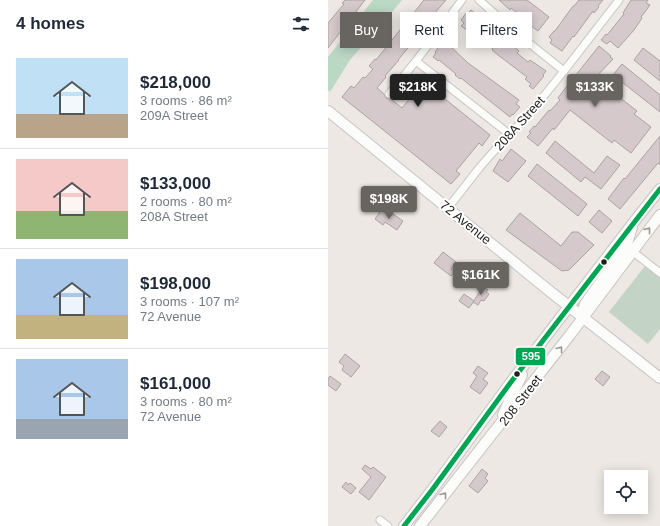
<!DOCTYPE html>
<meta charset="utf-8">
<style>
:root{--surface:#fff;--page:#f6f6f7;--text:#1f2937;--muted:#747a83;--line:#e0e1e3;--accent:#686460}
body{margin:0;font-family:Arial,sans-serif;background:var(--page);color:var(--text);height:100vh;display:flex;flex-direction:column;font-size:15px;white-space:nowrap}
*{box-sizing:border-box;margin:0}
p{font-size:13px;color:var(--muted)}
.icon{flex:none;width:22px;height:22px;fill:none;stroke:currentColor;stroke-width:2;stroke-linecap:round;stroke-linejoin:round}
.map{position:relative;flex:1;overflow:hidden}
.drawer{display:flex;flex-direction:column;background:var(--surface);width:328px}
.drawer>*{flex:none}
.hud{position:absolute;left:12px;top:12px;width:260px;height:36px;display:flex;gap:8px}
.tools{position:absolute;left:276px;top:470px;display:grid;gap:8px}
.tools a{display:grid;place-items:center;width:44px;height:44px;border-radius:0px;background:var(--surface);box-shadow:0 2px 10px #0003;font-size:20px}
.price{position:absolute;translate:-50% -34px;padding:0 9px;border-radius:4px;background:var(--accent);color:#fff;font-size:13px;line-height:26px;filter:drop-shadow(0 1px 2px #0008)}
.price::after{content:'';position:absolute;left:50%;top:24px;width:12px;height:9px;margin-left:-6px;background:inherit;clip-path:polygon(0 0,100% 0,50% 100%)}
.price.active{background:#222;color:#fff}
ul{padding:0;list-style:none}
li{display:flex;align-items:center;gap:12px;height:100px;padding:0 16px}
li+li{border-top:1px solid var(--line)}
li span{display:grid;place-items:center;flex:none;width:112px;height:80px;border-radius:0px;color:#555}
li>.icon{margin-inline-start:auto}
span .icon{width:48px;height:48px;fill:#fffc;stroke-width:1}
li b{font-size:17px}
h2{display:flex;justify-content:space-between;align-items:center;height:48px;padding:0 16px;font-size:17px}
.tag{padding:0 14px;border-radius:0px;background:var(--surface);box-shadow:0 2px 10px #0003;font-size:14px;line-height:36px}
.tag.active{background:var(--accent);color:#fff}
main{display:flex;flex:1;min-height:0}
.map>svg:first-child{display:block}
.green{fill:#c3d4c7}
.forest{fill:#bbd8c5}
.building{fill:#d5c9cc;stroke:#a8a3a2}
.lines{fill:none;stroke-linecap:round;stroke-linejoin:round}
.minor-casing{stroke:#c8c4c1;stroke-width:9}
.secondary-casing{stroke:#c8c4c1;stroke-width:12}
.minor{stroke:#fcfcfb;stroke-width:7}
.secondary{stroke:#fcfcfb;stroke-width:10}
.bus-1-casing{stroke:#fff;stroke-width:8}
.bus-1{stroke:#00a651;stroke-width:5}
.oneway{stroke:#999896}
.bus-dot{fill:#201d1a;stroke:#fff;stroke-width:1.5}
.labels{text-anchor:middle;stroke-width:4;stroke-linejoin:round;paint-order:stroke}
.street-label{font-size:13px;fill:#201d1a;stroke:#fff}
.line-badge{stroke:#fff;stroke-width:1.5}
.badge-label{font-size:11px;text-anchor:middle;font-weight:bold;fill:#fff}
</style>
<main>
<section class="drawer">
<h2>4 homes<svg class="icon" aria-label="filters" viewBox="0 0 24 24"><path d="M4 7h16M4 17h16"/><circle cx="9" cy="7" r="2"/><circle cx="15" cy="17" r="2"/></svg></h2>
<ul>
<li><span style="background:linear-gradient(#bfe0f5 70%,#b9a48a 0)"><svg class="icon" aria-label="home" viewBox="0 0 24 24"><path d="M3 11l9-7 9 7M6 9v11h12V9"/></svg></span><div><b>$218,000</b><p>3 rooms · 86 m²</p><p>209A Street</p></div></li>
<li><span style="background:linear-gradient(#f6c9c9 65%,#8fb573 0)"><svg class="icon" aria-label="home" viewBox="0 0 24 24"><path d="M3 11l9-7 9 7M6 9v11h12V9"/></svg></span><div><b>$133,000</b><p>2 rooms · 80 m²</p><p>208A Street</p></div></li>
<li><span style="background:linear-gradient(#a9c7e8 70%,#c2b280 0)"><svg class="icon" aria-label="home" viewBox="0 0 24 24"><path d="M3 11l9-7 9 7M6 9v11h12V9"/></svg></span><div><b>$198,000</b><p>3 rooms · 107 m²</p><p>72 Avenue</p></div></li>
<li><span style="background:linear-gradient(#a9c7e8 75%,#9aa5b1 0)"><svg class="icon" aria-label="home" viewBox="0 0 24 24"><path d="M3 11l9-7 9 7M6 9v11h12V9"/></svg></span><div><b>$161,000</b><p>3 rooms · 80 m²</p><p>72 Avenue</p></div></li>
</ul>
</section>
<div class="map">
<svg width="332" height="526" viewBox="0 0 332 526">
<rect width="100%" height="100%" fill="#ede8e3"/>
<!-- green -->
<polygon class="green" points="317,266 332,277 332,329 320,344 281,312"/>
<!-- forest -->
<polygon class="forest" points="45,0 74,0 54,24 50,32 44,35 22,60 2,92 0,90 0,57"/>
<!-- building -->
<g class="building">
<polygon points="17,0 37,0 0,48 0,23 16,4 14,3"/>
<polygon points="96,0 118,0 106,14 108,15 103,21 102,20 94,30 94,31 70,60 71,60 57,76 58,77 49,88 56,94 58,98 64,100 74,108 87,92 84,89 92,79 162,135 154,146 151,143 128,171 132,174 123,184 14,97 23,86 26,88 35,77 37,78 45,69 41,66 47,59 48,60"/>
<polygon points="171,0 199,0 221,17 210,31 192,18 193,16 183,8 182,10"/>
<polygon points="251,0 275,0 270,6 271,7 266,13 265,11 246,37 245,36 234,51 222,43 224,40 221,37 226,31 227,31 245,6 246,6"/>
<polygon points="303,0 320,0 318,3 322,5 313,17 314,18 306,30 290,48 282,41 279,44 273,40 278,34 279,35 296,14 295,13"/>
<polygon points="143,10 169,32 167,34 178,43 180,41 191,51 189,53 200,62 202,60 218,71 215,75 216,76 205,89 201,86 203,84 197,79 199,77 170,55 164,50 165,49 142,30 140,31 133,26 136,23 133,20 139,12 140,13"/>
<polygon points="113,44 117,47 120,44 140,63 191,100 188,104 192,107 185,115 184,114 182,117 133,78 132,79 127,75 128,74 111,60 110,61 105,57 108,53 107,52"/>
<polygon points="271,46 283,56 282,57 285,59 267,78 309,111 306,114 323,127 303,153 286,140 284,143 242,110 226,130 225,128 210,146 199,137 203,133 201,132 206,126 207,127 221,110 222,111 232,100 230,98 239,86 241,88 249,77 248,75"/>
<polygon points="315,48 332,61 332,81 306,60"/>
<polygon points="294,64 332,95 332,112 285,75"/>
<polygon points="332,136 332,165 330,163 292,209 280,199 296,178 297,179"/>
<polygon points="227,141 266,173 279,156 292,165 273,189 257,177 253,182 218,153"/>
<polygon points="183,149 198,161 180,182 165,171 172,159 174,161"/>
<polygon points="209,164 259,204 250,216 200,176"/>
<polygon points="65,186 71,192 65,199 58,193"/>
<polygon points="54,209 63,216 65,214 75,221 69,230 57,222 55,225 47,219"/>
<polygon points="271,210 284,221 274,233 261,222"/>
<polygon points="192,213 233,246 244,232 250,232 266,245 241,270 234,271 178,230"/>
<polygon points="115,252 128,262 123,269 127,272 123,276 106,263"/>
<polygon points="155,287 160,290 158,292 161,294 156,301 153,300 150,305 145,302"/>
<polygon points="136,294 146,301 141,308 131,301"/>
<polygon points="17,354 32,366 23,377 14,370 16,366 11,362"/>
<polygon points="150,366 160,373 155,379 160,383 152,394 142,387 149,376 145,373"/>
<polygon points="274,371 282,377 275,386 267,379"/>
<polygon points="2,376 13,384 8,391 0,385 0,379"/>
<polygon points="112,421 119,427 111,437 103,431"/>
<polygon points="37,465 43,469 45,467 58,477 41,500 31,492 43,477 34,469"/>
<polygon points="154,469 160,474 157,478 160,481 150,493 141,486"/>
<polygon points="18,482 20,485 22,483 28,488 23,494 14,487"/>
</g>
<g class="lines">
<defs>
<g id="minor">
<polyline points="151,0 191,35 236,71"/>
<polyline points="88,61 181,134"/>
<polyline points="61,94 88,61 134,0"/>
<polyline points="120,208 152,167 181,134 198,118 236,71 291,0"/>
<polyline points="304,251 332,273"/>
<polyline points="52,520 60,526"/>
</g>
<g id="secondary">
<polyline points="0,111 224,293 332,378"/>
<polyline points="255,316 255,310 257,304 296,250 299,244 304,227"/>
<polyline points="175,415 182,399 194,375"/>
<polyline points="76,526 104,490 183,382 309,218 332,189"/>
<polyline points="92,526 242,335 332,215"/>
</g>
</defs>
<!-- minor casing -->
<use href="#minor" class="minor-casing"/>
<!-- secondary casing -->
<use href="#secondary" class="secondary-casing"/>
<!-- minor -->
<use href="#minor" class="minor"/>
<!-- secondary -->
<use href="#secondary" class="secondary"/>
<defs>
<polyline id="bus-1" points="76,526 104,490 183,382 332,189"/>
</defs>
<!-- bus-1 casing -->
<use href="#bus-1" class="bus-1-casing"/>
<!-- bus-1 -->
<use href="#bus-1" class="bus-1"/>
</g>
<!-- one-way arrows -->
<defs><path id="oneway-chevron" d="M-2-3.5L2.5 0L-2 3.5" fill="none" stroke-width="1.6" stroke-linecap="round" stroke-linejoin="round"/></defs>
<g class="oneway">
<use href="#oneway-chevron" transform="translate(320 230) rotate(-52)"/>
<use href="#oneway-chevron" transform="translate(232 349) rotate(-52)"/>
<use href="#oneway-chevron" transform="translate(116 495) rotate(-52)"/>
</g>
<!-- markers -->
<g class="bus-dot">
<circle cx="276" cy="262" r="3.5"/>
<circle cx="189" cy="374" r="3.5"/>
</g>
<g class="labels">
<!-- street labels -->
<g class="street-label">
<text transform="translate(191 123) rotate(-48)" y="5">208A Street</text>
<text transform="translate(138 222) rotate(39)" y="5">72 Avenue</text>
<text transform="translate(192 400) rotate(-52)" y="5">208 Street</text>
</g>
</g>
<rect class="line-badge" x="187" y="347" width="31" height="19" rx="4" fill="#00a651"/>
<g class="badge-label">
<text x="203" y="360">595</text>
</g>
</svg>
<div class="tools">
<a><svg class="icon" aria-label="locate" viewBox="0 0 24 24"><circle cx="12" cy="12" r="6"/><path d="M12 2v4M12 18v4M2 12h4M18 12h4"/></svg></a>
</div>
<b class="price active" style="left:90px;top:108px">$218K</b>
<b class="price" style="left:267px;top:108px">$133K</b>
<b class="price" style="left:61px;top:220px">$198K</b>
<b class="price" style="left:153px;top:296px">$161K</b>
<div class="hud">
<a class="tag active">Buy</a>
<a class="tag">Rent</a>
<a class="tag">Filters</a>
</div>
</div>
</main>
